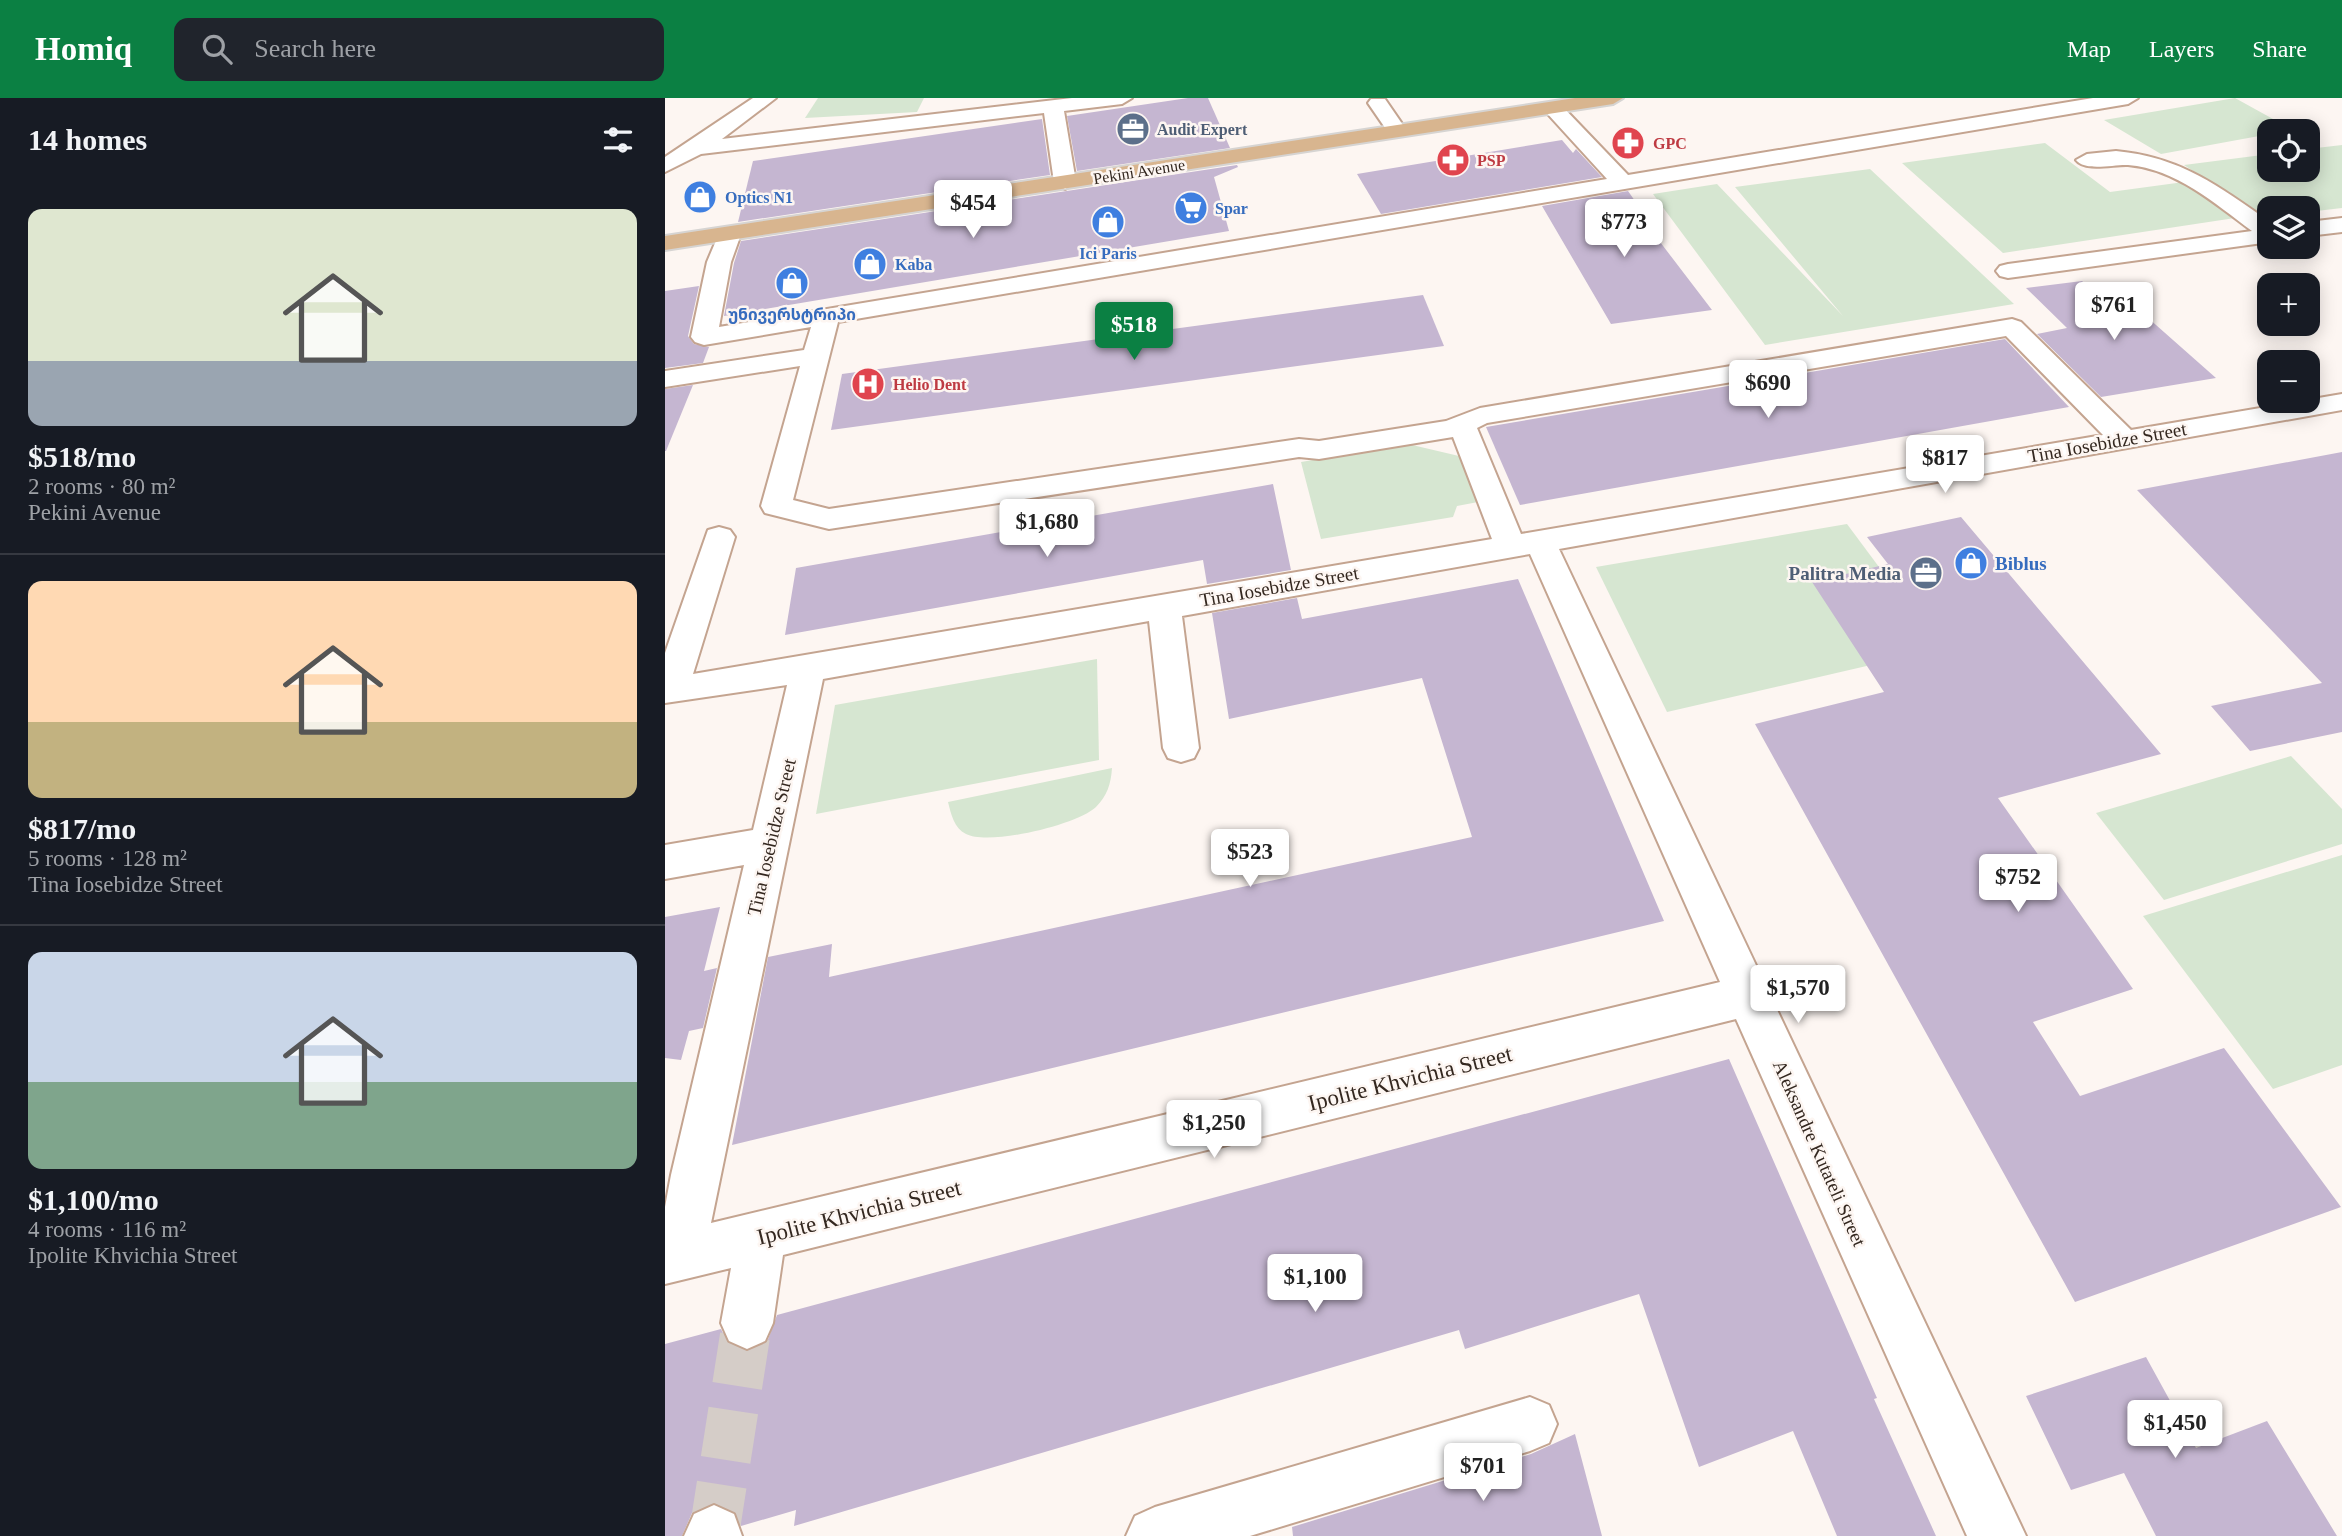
<!DOCTYPE html>
<meta charset="utf-8">
<style>
:root{--surface:#171b24;--page:#20242c;--text:#f1f3f6;--muted:#9ea1a6;--line:#363941;--accent:#0b8043}
body{margin:0;font-family:"Times New Roman","Noto Sans Georgian",serif;background:var(--page);color:var(--text);height:100vh;display:flex;flex-direction:column;font-size:26px;white-space:nowrap}
*{box-sizing:border-box;margin:0}
p{font-size:23px;color:var(--muted)}
.icon{flex:none;width:38px;height:38px;fill:none;stroke:currentColor;stroke-width:2;stroke-linecap:round;stroke-linejoin:round}
.map{position:relative;flex:1;overflow:hidden}
.drawer{display:flex;flex-direction:column;background:var(--surface);width:665px}
.drawer>*{flex:none}
.buttons{position:absolute;left:1592px;top:21px;display:grid;gap:14px}
.buttons a{display:grid;place-items:center;width:63px;height:63px;border-radius:14px;background:var(--surface);box-shadow:0 4px 18px #0003;font-size:35px}
.price{position:absolute;translate:-50% -60px;padding:0 16px;border-radius:7px;background:#fff;color:#222;font-size:23px;line-height:46px;filter:drop-shadow(0 2px 4px #0008)}
.price::after{content:'';position:absolute;left:50%;top:42px;width:21px;height:16px;margin-left:-10px;background:inherit;clip-path:polygon(0 0,100% 0,50% 100%)}
.price.selected{background:var(--accent);color:#fff}
ul{padding:0;list-style:none}
li{display:grid;align-content:center;gap:14px;height:371px;padding:0 28px}
li+li{border-top:2px solid var(--line)}
li span{display:grid;place-items:center;height:217px;border-radius:14px;color:#555}
li>.icon{margin-inline-start:auto}
span .icon{width:126px;height:126px;fill:#fffc;stroke-width:1}
li b{font-size:30px}
h2{display:flex;justify-content:space-between;align-items:center;height:84px;padding:0 28px;font-size:30px}
header{display:flex;align-items:center;gap:42px;box-sizing:border-box;height:98px;padding:0 35px;background:var(--accent);color:#fff}
header strong{font-size:33px}
nav{display:flex;gap:38px;margin-inline-start:auto;font-size:24px}
.search{width:490px;height:63px;background:var(--page);display:flex;align-items:center;gap:18px;box-sizing:border-box;padding:0 24px;border-radius:14px;color:var(--muted);font-size:26px}
main{display:flex;flex:1;min-height:0}
.map>svg:first-child{display:block}
.green{fill:#d6e6d1}
.building{fill:#c5b6d1}
.lines{fill:none;stroke-linecap:round;stroke-linejoin:round}
.minor-tunnel{stroke:#d5cdc8;stroke-width:50;stroke-dasharray:50 25;stroke-linecap:butt}
.minor-casing{stroke:#c4a490;stroke-width:4}
.major-casing{stroke:#d6d4d2;stroke-width:4}
.minor{fill:#fff;fill-rule:evenodd}
.major{fill:#d8b58f;fill-rule:evenodd}
.labels{text-anchor:middle;stroke-width:5;stroke-linejoin:round;paint-order:stroke}
.far-service-label{font-size:16px;font-weight:bold;fill:#4e5e75;stroke:#fdf6f2;text-anchor:start}
.far-health-label{font-size:16px;font-weight:bold;fill:#be3a42;stroke:#fdf6f2;text-anchor:start}
.far-street-label{font-size:16px;fill:#342820;stroke:#fdf6f2}
.far-shop-label{font-size:16px;font-weight:bold;fill:#366cbe;stroke:#fdf6f2;text-anchor:start}
.street-label{font-size:19px;fill:#342820;stroke:#fdf6f2}
.shop-label{font-size:19px;font-weight:bold;fill:#366cbe;stroke:#fdf6f2;text-anchor:start}
.service-label{font-size:19px;font-weight:bold;fill:#4e5e75;stroke:#fdf6f2;text-anchor:end}
.near-street-label{font-size:23px;fill:#342820;stroke:#fdf6f2}
</style>
<header>
<strong>Homiq</strong>
<div class="search"><svg class="icon" aria-label="search" viewBox="0 0 24 24"><circle cx="10" cy="10" r="6"/><path d="M15 15l6 6"/></svg>Search here</div>
<nav><a>Map</a><a>Layers</a><a>Share</a></nav>
</header>
<main>
<section class="drawer">
<h2>14 homes<svg class="icon" aria-label="filters" viewBox="0 0 24 24"><path d="M4 7h16M4 17h16"/><circle cx="9" cy="7" r="2"/><circle cx="15" cy="17" r="2"/></svg></h2>
<ul>
<li><span style="background:linear-gradient(#dfe7d0 70%,#9aa5b1 0)"><svg class="icon" aria-label="home" viewBox="0 0 24 24"><path d="M3 11l9-7 9 7M6 9v11h12V9"/></svg></span><div><b>$518/mo</b><p>2 rooms · 80 m²</p><p>Pekini Avenue</p></div></li>
<li><span style="background:linear-gradient(#ffd9b3 65%,#c2b280 0)"><svg class="icon" aria-label="home" viewBox="0 0 24 24"><path d="M3 11l9-7 9 7M6 9v11h12V9"/></svg></span><div><b>$817/mo</b><p>5 rooms · 128 m²</p><p>Tina Iosebidze Street</p></div></li>
<li><span style="background:linear-gradient(#c9d6e8 60%,#7fa58c 0)"><svg class="icon" aria-label="home" viewBox="0 0 24 24"><path d="M3 11l9-7 9 7M6 9v11h12V9"/></svg></span><div><b>$1,100/mo</b><p>4 rooms · 116 m²</p><p>Ipolite Khvichia Street</p></div></li>
</ul>
</section>
<div class="map">
<svg width="1677" height="1438" viewBox="0 0 1677 1438">
<rect width="100%" height="100%" fill="#fdf6f2"/>
<!-- green -->
<g class="green">
<polygon points="153,0 259,0 252,14 140,20"/>
<polygon points="1570,0 1628,32 1605,33 1605,36 1496,56 1439,22"/>
<polygon points="1380,45 1445,94 1519,84 1570,120 1338,155 1237,65"/>
<polygon points="1677,47 1677,110 1643,114 1643,110 1605,110 1605,119 1599,120 1519,67 1605,56 1605,72 1643,72 1643,51"/>
<polygon points="1205,71 1349,206 1100,247 988,96 1052,86 1178,218 1070,89"/>
<polygon points="743,346 794,358 813,404 792,408 788,419 656,441 636,364"/>
<polygon points="1182,426 1275,551 1002,614 931,469"/>
<polygon points="432,561 434,662 151,716 170,607"/>
<polygon points="1626,658 1677,711 1677,746 1499,802 1431,715"/>
<path d="M447,670C446,686 442,698 431,709C412,727 324,748 301,736C289,730 286,716 283,704Z"/>
<polygon points="1677,757 1677,967 1608,991 1478,818"/>
</g>
<!-- building -->
<g class="building">
<polygon points="523,0 543,0 565,50 412,73 402,18"/>
<polygon points="377,21 385,77 73,124 88,63"/>
<polygon points="897,42 908,55 911,51 937,79 716,116 692,76"/>
<polygon points="572,67 573,69 549,79 564,133 59,218 69,165 76,143"/>
<polygon points="963,93 996,140 992,140 1047,212 946,226 877,108"/>
<polygon points="1417,183 1427,192 1448,189 1551,280 1436,299 1372,236 1402,230 1361,190"/>
<polygon points="34,188 23,238 29,246 44,249 38,265 0,270 0,193"/>
<polygon points="758,197 779,248 166,332 177,276"/>
<polygon points="1340,241 1404,309 855,407 821,329"/>
<polygon points="28,287 1,353 0,353 0,291"/>
<polygon points="1677,354 1677,634 1585,653 1546,608 1657,585 1472,392"/>
<polygon points="608,386 626,472 542,486 538,462 120,537 131,470"/>
<polygon points="1296,419 1496,656 1333,700 1468,891 1368,924 1415,998 1559,950 1676,1109 1410,1204 1090,626 1219,594 1147,484 1223,466 1202,439"/>
<polygon points="853,481 999,823 67,1047 103,859 167,846 164,879 807,739 757,580 564,621 547,515 632,500 637,521"/>
<polygon points="55,809 39,873 52,870 38,930 24,933 16,962 0,960 0,819"/>
<polygon points="1064,961 1212,1300 1209,1301 1271,1438 1172,1438 1128,1333 1034,1369 974,1196 800,1251 794,1232 129,1428 131,1412 76,1428 70,1414 48,1405 27,1415 17,1438 0,1438 0,1246 56,1231 63,1245 83,1253 102,1244 112,1217"/>
<polygon points="1481,1259 1531,1350 1602,1323 1672,1438 1491,1438 1459,1375 1406,1392 1361,1298"/>
<polygon points="910,1336 937,1438 628,1438 627,1429 866,1356"/>
</g>
<g class="lines">
<!-- minor-tunnel -->
<polyline class="minor-tunnel" points="49,1436 82,1225"/>
<defs>
<g id="minor">
<polygon points="88,0 111,0 57,41 407,0 467,0 457,6 399,13 411,84 400,91 389,84 379,15 36,56 0,74 0,59"/>
<path d="M1428,0H1473L1463,6L173,224L128,402L164,411L634,341L654,343L781,323L815,310L1347,221L1356,224L1466,332L1677,296V312L894,451L1361,1438H1302L1071,921L118,1157L108,1225L100,1243L82,1251L64,1243L56,1225L66,1170L0,1186V1109L6,1077L79,767L0,781V747L88,732L122,587L0,605V555L43,432L54,429L65,432L70,439L28,576L827,441L788,339L654,361L634,359L164,431L100,415L96,408L135,268L0,289V273L139,252L146,229L39,247L30,244L26,239L42,164L56,131H72L76,136L66,164L54,229L942,81L880,13L877,9L880,5H894L963,77ZM1341,238L1438,337L856,436L812,330L822,325ZM865,456L1055,884L46,1125L158,581L484,523L498,650L503,660L516,664L529,660L534,650L517,518Z"/>
<polygon points="706,1 720,1 742,33 739,37 725,37 703,5"/>
<path d="M1451,53C1516,59 1553,88 1605,124V144L1343,180L1335,178L1331,173L1335,168L1343,166L1587,133C1549,105 1511,71 1463,67C1450,66 1420,74 1411,62L1422,56Z"/>
<polygon points="1677,120 1677,134 1643,138 1643,124"/>
<polygon points="865,1299 884,1307 892,1326 884,1345 865,1353 585,1438 461,1438 470,1418 490,1409"/>
<polygon points="49,1407 69,1416 77,1438 19,1438 29,1416"/>
</g>
<polygon id="major" points="910,0 958,0 948,6 0,152 0,138"/>
</defs>
<!-- minor casing -->
<use href="#minor" class="minor-casing"/>
<!-- major casing -->
<use href="#major" class="major-casing"/>
<!-- minor -->
<use href="#minor" class="minor"/>
<!-- major -->
<use href="#major" class="major"/>
</g>
<!-- icons -->
<defs>
<symbol id="office-disc" viewBox="-11 -11 22 22"><circle r="9.5" fill="#5c6f8a" stroke="#fdf6f2"/><path d="M-6-3h4V-5.5h4V-3h4V5H-6ZM-1-4.5V-3h2v-1.5ZM-6 0V1H6V0Z" fill="#fff"/></symbol>
<symbol id="pharmacy-disc" viewBox="-11 -11 22 22"><circle r="9.5" fill="#e0444e" stroke="#fdf6f2"/><path d="M-2-6h4v4h4v4h-4v4h-4v-4h-4v-4h4Z" fill="#fff"/></symbol>
<symbol id="shop-disc" viewBox="-11 -11 22 22"><circle r="9.5" fill="#3f7fe0" stroke="#fdf6f2"/><path d="M-5-2.5h2.3a2.7 3.5 0 0 1 5.4 0H5L5.5 6h-11ZM-1.5-2.5h3a1.5 2.3 0 0 0-3 0Z" fill="#fff"/></symbol>
<symbol id="supermarket-disc" viewBox="-11 -11 22 22"><circle r="9.5" fill="#3f7fe0" stroke="#fdf6f2"/><path d="M-6-5.5h2.5l.6 2H6L4.5 2H-2.5L-4.4-4H-6ZM-1.5 3.2a1.3 1.3 0 1 0 .1 0ZM3 3.2a1.3 1.3 0 1 0 .1 0Z" fill="#fff"/></symbol>
<symbol id="hospital-disc" viewBox="-11 -11 22 22"><circle r="9.5" fill="#e0444e" stroke="#fdf6f2"/><path d="M-5-5h3v3.5h4V-5h3V5h-3V1.5h-4V5h-3Z" fill="#fff"/></symbol>
</defs>
<g fill-rule="evenodd">
<use href="#office-disc" x="449" y="12" width="38" height="38"/>
<use href="#pharmacy-disc" x="944" y="26" width="38" height="38"/>
<use href="#pharmacy-disc" x="769" y="43" width="38" height="38"/>
<use href="#shop-disc" x="16" y="80" width="38" height="38"/>
<use href="#supermarket-disc" x="507" y="91" width="38" height="38"/>
<use href="#shop-disc" x="424" y="105" width="38" height="38"/>
<use href="#shop-disc" x="186" y="147" width="38" height="38"/>
<use href="#shop-disc" x="108" y="166" width="38" height="38"/>
<use href="#hospital-disc" x="184" y="267" width="38" height="38"/>
<use href="#shop-disc" x="1287" y="446" width="38" height="38"/>
<use href="#office-disc" x="1242" y="456" width="38" height="38"/>
</g>
<g class="labels">
<!-- far-service labels -->
<g class="far-service-label">
<text x="492" y="37">Audit Expert</text>
</g>
<!-- far-health labels -->
<g class="far-health-label">
<text x="988" y="51">GPC</text>
<text x="812" y="68">PSP</text>
<text x="228" y="292">Helio Dent</text>
</g>
<!-- far-street labels -->
<g class="far-street-label">
<text transform="translate(474 73) rotate(-9)" y="6">Pekini Avenue</text>
</g>
<!-- far-shop labels -->
<g class="far-shop-label">
<text x="60" y="105">Optics N1</text>
<text x="550" y="116">Spar</text>
<text x="443" y="161" text-anchor="middle">Ici Paris</text>
<text x="230" y="172">Kaba</text>
<text x="127" y="222" text-anchor="middle">უნივერსტრიპი</text>
</g>
<!-- street labels -->
<g class="street-label">
<text transform="translate(1442 344) rotate(-10)" y="7">Tina Iosebidze Street</text>
<text transform="translate(614 488) rotate(-10)" y="7">Tina Iosebidze Street</text>
<text transform="translate(106 739) rotate(-77)" y="7">Tina Iosebidze Street</text>
<text transform="translate(1155 1055) rotate(66)" y="7">Aleksandre Kutateli Street</text>
</g>
<!-- shop labels -->
<g class="shop-label">
<text x="1330" y="472">Biblus</text>
</g>
<!-- service labels -->
<g class="service-label">
<text x="1236" y="482">Palitra Media</text>
</g>
<!-- near-street labels -->
<g class="near-street-label">
<text transform="translate(745 980) rotate(-14)" y="8">Ipolite Khvichia Street</text>
<text transform="translate(194 1114) rotate(-14)" y="8">Ipolite Khvichia Street</text>
</g>
</g>
</svg>
<div class="buttons">
<a><svg class="icon" aria-label="locate" viewBox="0 0 24 24"><circle cx="12" cy="12" r="6"/><path d="M12 2v4M12 18v4M2 12h4M18 12h4"/></svg></a>
<a><svg class="icon" aria-label="layers" viewBox="0 0 24 24"><path d="M12 4l9 5-9 5-9-5zM3 14l9 5 9-5"/></svg></a>
<a>+</a>
<a>−</a>
</div>
<b class="price" style="left:308px;top:142px">$454</b>
<b class="price" style="left:959px;top:161px">$773</b>
<b class="price" style="left:1449px;top:244px">$761</b>
<b class="price selected" style="left:469px;top:264px">$518</b>
<b class="price" style="left:1103px;top:322px">$690</b>
<b class="price" style="left:1280px;top:397px">$817</b>
<b class="price" style="left:382px;top:461px">$1,680</b>
<b class="price" style="left:585px;top:791px">$523</b>
<b class="price" style="left:1353px;top:816px">$752</b>
<b class="price" style="left:1133px;top:927px">$1,570</b>
<b class="price" style="left:549px;top:1062px">$1,250</b>
<b class="price" style="left:650px;top:1216px">$1,100</b>
<b class="price" style="left:1510px;top:1362px">$1,450</b>
<b class="price" style="left:818px;top:1405px">$701</b>
</div>
</main>
